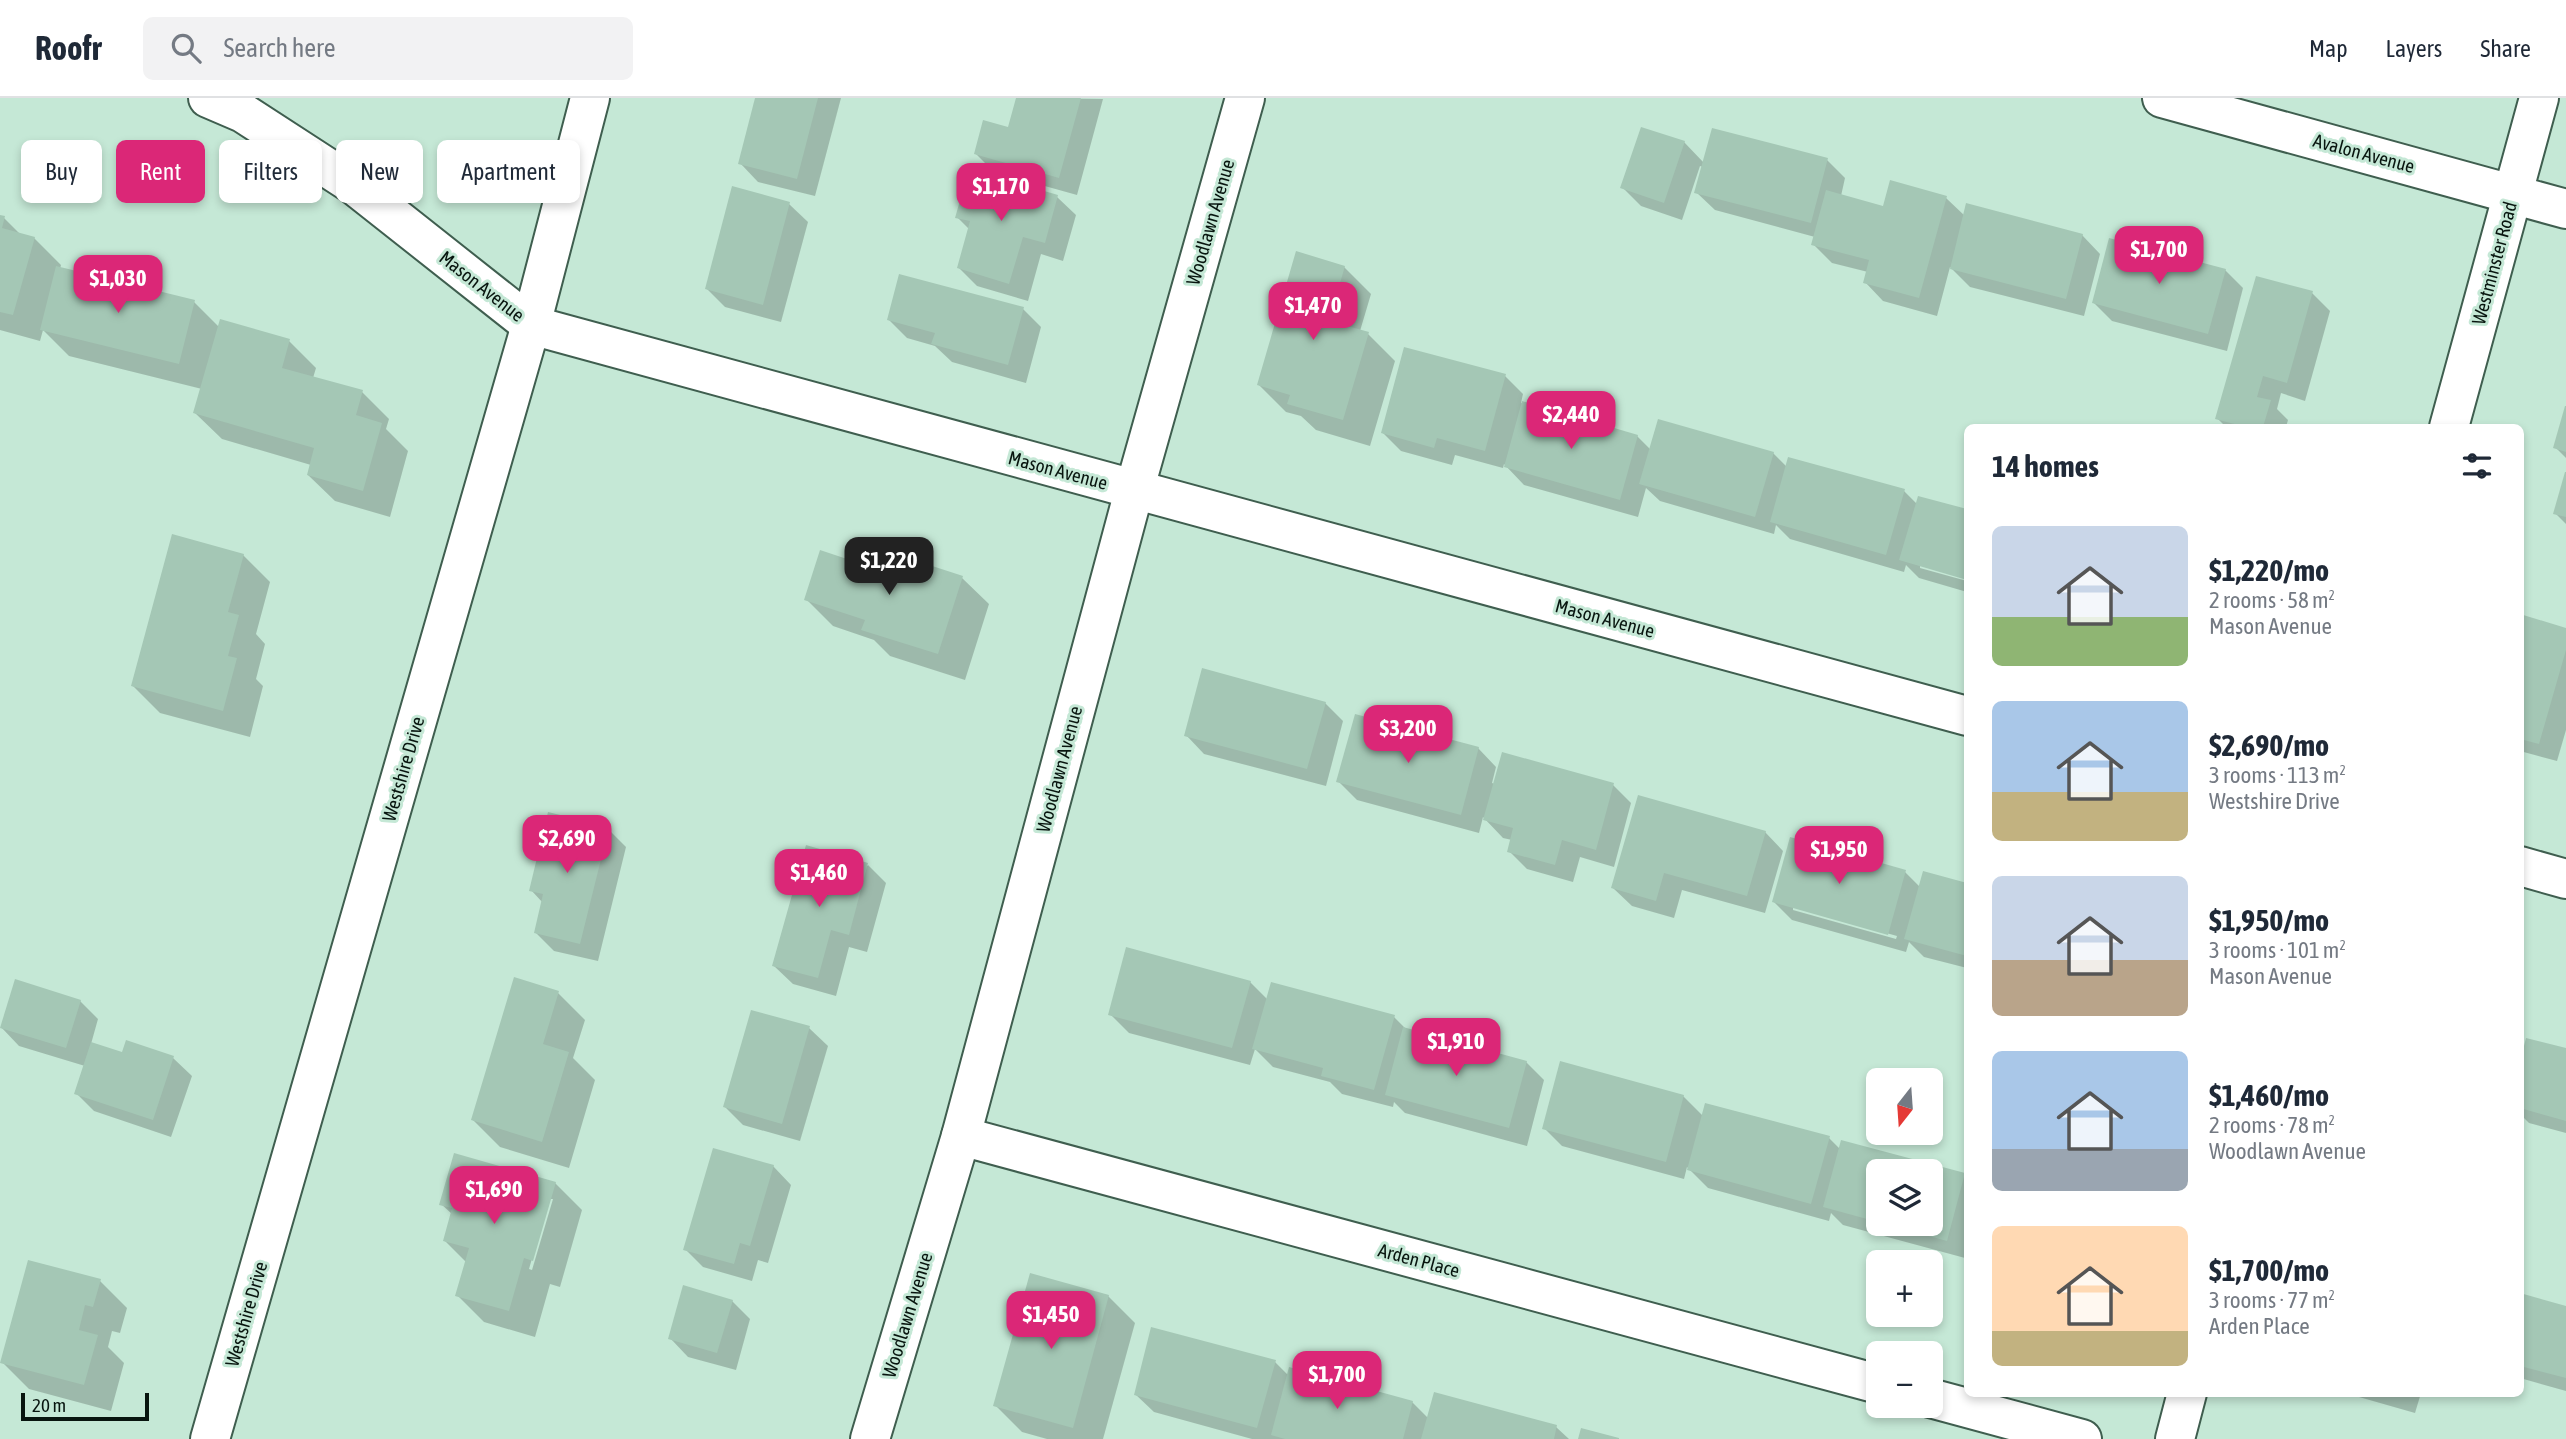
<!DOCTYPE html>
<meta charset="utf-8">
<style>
:root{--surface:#fff;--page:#f2f2f3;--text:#1f2937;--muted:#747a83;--line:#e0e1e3;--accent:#db2777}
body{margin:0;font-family:"Asap Condensed",sans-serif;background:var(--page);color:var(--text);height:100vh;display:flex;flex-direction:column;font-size:26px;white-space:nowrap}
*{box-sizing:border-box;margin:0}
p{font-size:23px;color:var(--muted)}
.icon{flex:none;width:38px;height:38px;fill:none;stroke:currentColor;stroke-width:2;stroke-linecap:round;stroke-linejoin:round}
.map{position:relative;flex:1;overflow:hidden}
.side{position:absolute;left:1964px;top:326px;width:560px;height:973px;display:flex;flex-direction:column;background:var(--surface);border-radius:10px;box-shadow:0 4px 10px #0003}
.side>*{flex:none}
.top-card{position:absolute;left:21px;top:42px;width:665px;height:63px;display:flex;gap:14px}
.needle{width:46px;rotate:197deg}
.buttons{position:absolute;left:1866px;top:970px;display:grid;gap:14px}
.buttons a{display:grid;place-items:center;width:77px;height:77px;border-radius:10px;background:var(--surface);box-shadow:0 4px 10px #0003;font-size:35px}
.scale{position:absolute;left:21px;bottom:18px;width:128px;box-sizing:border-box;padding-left:7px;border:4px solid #08150f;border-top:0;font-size:19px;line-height:24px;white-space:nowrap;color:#08150f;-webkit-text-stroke:5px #c5e8d6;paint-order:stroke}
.price{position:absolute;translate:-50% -60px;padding:0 16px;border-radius:14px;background:var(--accent);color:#fff;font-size:23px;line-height:46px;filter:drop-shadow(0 2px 4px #0008)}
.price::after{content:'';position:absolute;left:50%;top:42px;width:21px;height:16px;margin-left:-10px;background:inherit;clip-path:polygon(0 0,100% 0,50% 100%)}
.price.current{background:#222;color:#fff}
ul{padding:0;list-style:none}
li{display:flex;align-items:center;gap:21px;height:175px;padding:0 28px}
li span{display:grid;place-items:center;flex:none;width:196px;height:140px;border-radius:10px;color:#555}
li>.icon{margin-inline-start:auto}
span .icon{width:84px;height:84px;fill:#fffc;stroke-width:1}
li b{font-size:30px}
h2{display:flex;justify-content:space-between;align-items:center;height:84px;padding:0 28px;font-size:30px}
.chip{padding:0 24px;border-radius:10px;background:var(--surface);box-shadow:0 4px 10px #0003;font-size:24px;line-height:63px}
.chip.current{background:var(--accent);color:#fff}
header{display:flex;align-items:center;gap:42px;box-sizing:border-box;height:98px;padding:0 35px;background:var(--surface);border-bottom:2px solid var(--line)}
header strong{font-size:33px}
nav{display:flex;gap:38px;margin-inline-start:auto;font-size:24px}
.search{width:490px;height:63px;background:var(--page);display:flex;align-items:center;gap:18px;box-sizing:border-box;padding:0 24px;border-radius:10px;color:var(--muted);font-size:26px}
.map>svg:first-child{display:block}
.shadow{fill:#0003;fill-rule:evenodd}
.building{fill:#a4c7b5}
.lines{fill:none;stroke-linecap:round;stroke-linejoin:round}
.minor-casing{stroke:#3f5e4f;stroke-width:42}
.minor{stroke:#fff;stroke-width:38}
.labels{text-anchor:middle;stroke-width:6;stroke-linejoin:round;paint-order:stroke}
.street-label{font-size:19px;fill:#08150f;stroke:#c5e8d6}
</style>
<header>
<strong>Roofr</strong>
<div class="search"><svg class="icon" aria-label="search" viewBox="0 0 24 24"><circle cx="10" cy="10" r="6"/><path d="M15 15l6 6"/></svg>Search here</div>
<nav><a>Map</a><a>Layers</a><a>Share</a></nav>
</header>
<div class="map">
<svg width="2566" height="1341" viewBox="0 0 2566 1341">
<rect width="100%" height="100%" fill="#c5e8d6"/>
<!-- shadow -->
<g class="shadow">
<polygon points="757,0 841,0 815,98 758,84 740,65"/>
<polygon points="1018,0 1103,1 1077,97 994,74 976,56 1009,31"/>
<polygon points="1684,44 1704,65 1827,62 1845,80 1841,98 1885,110 1946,100 1965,118 2082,137 2100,156 2084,218 1970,189 1950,169 1937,218 1883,203 1865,184 1868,174 1832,165 1813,146 1815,139 1715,112 1696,94 1703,69 1700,68 1682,122 1641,108 1622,89"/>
<polygon points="1057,99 1076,117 1063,163 1041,156 1028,203 977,188 959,170 970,132 957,119"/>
<polygon points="789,106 808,124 781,224 725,209 707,191"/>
<polygon points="0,119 4,120 21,137 34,140 61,167 60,171 194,204 219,229 289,243 316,270 313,280 362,294 389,321 386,331 408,353 390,419 335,403 308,377 311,367 222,341 195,315 202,291 69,258 43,232 40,243 0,232"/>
<polygon points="1344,169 1371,196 1360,233 1368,236 1395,263 1370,348 1316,332 1301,318 1286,314 1259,287"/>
<polygon points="2225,172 2243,190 2227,253 2112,223 2094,205"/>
<polygon points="2312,195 2330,213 2305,303 2281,295 2277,311 2288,322 2286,329 2226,329 2217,320"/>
<polygon points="1023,211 1041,229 1026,285 952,264 935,248 907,240 889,222"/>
<polygon points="1505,278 1523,296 1521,305 1637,338 1651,352 1773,355 1787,369 1904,393 1917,406 1967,413 1967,480 1920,466 1920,470 1967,483 1967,494 1919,480 1906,467 1904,474 1790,441 1776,427 1774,436 1660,403 1646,390 1638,419 1524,387 1504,366 1503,370 1455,357 1452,367 1401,353 1383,335"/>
<polygon points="2566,312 2566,360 2555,349"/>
<polygon points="2566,377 2566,426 2555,415"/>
<polygon points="890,456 962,480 989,506 965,582 890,558 874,542 833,528 806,501 884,475"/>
<polygon points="243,457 270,484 256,536 265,546 256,581 263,588 250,639 160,615 133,588"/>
<polygon points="2520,518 2566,532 2566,632 2557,663 2520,653"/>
<polygon points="1325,605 1343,623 1326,688 1204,656 1186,637"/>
<polygon points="1478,650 1496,669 1492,685 1495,686 1613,687 1631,705 1614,769 1580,759 1573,784 1527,771 1509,753 1512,742 1503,740 1483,719 1479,735 1357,702 1338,683"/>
<polygon points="608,731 626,749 598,863 554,853 536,835 543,805 531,792"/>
<polygon points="1765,734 1783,753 1765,815 1682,792 1674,820 1632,808 1613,790"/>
<polygon points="868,767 886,785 867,854 849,849 836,898 793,886 774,868"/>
<path d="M1905,774L1920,789L1967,787V870L1924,859L1909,844L1906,854L1792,822L1774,804ZM1793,809L1897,838L1896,841L1793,812Z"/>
<polygon points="1250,884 1268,902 1394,919 1407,932 1526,964 1544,982 1527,1048 1405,1015 1394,1004 1393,1009 1342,996 1330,984 1273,969 1255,951 1250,967 1129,935 1110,916"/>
<polygon points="558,895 585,922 573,960 595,982 569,1070 500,1049 473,1022"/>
<polygon points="80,903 98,921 91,946 123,956 127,944 173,960 192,978 171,1039 94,1013 76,995 85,968 19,948 1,929"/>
<polygon points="809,930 828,948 800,1043 743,1027 725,1009"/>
<polygon points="2566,952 2566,1035 2529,1025 2520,1016 2520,971"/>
<path d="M1683,998L1704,1019L1829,1040L1840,1051L1964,1077L1967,1079V1152L1965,1160L1843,1127L1831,1115L1829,1123L1708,1090L1687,1069L1684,1081L1562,1048L1544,1030ZM1878,1073H1930V1125H1878Z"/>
<polygon points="773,1068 791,1087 768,1165 758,1162 752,1183 703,1169 685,1151"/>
<path d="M555,1085L582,1112L560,1189L550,1186L535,1239L484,1224L457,1197L466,1164L445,1143L452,1116L441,1106ZM549,1101H553L532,1172L529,1171Z"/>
<polygon points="100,1183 127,1210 120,1235 112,1233 108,1249 124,1265 111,1313 29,1291 2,1264"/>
<polygon points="2520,1197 2566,1209 2566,1293 2520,1280"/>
<polygon points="1108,1198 1135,1225 1103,1341 1047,1341 1022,1334 995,1307"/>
<polygon points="732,1203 750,1221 736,1272 688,1259 670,1240"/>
<polygon points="1275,1264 1289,1278 1412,1304 1428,1320 1556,1329 1569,1341 1252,1341 1154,1314 1135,1296"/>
<polygon points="2345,1295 2421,1295 2415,1315"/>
</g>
<!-- building -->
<g class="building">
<polygon points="755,0 818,0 797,81 738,66"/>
<polygon points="1016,0 1081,0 1059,80 974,56 983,22 1008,29"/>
<polygon points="1641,29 1685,43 1664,105 1620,90"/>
<polygon points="1712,30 1828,60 1811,125 1694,95"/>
<polygon points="969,71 1058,97 1045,145 1023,139 1009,186 957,170 970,123 955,120"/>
<polygon points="1890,82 1947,98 1919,200 1863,185 1869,162 1811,147 1826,92 1883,108"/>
<polygon points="732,88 790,104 763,207 705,191"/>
<polygon points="1966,105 2083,136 2066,201 1950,171"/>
<polygon points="0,117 5,118 2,130 35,139 13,217 0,214"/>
<polygon points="2109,140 2226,171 2208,236 2092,205"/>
<polygon points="1296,153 1345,168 1329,223 1369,234 1343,322 1287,306 1290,297 1257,287"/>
<polygon points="56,168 195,202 179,266 40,232"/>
<polygon points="899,176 1024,209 1008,267 931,246 935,235 887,222"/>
<polygon points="2256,178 2313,193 2287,285 2263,278 2257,299 2271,302 2263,329 2246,329 2215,321"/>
<polygon points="220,221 290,241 282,270 363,292 356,317 382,325 363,393 307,377 314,350 193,315"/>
<polygon points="1404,249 1506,276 1485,353 1437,340 1434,350 1381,335"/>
<polygon points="1522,303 1638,337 1620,402 1504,369"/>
<polygon points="2565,308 2566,308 2566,354 2553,350"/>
<polygon points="1658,321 1774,354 1755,419 1639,386"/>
<polygon points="1788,359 1905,391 1886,457 1770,424"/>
<polygon points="2565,374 2566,374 2566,419 2553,416"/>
<polygon points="1918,398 1967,411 1967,482 1899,462"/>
<polygon points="172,436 244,456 228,514 239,517 228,558 237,560 223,613 131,588"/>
<polygon points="820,452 883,473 889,454 963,478 938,556 861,532 865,522 804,502"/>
<polygon points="2520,516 2566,530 2566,552 2539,646 2520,641"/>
<polygon points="1202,570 1326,604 1307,671 1184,638"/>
<polygon points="1355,616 1479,649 1461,717 1336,684"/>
<polygon points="1502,654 1614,685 1596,752 1562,742 1555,767 1507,754 1513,730 1483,722"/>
<polygon points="1638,697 1766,733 1747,798 1664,775 1656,803 1611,790"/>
<polygon points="548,714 609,729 580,846 534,835 543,796 529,793"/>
<polygon points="1790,739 1906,772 1888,837 1772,804"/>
<polygon points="806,747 868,765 849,837 831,832 818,880 772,868"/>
<polygon points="1923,773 1967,785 1967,858 1904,841"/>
<polygon points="1126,849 1251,883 1232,950 1108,917"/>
<polygon points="514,879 559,893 543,946 569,954 542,1044 471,1022"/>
<polygon points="15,881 81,902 66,950 0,930"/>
<polygon points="1271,884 1395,917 1374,992 1321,978 1323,970 1252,951"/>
<polygon points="751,912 810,928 782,1026 723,1009"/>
<polygon points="1403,929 1527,963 1509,1030 1385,997"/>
<polygon points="2526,940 2566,950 2566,1023 2520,1010 2520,964"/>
<polygon points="126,942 174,958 153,1022 74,996 91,944 122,954"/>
<polygon points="1560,963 1684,997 1666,1064 1542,1031"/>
<polygon points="1705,1005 1830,1038 1811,1106 1687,1072"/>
<polygon points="1841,1042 1965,1075 1947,1143 1885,1126 1930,1125 1930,1073 1878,1073 1878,1124 1823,1109"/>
<polygon points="713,1050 774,1067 750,1148 740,1145 734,1166 683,1152"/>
<polygon points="454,1055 556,1084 533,1163 524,1160 509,1213 455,1198 469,1150 443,1143 452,1110 439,1107"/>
<polygon points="28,1162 101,1181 93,1209 85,1207 79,1232 98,1237 84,1287 0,1265"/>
<polygon points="1030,1175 1109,1197 1073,1330 993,1308"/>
<polygon points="683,1187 733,1202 717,1255 668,1241"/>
<polygon points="2520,1195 2566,1208 2566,1280 2520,1268"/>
<polygon points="1151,1229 1276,1262 1257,1330 1134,1297"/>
<polygon points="1289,1269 1413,1303 1403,1341 1285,1341 1271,1337"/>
<polygon points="1434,1294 1557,1327 1554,1341 1421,1341"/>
<polygon points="1581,1330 1619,1340 1619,1341 1578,1341"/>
</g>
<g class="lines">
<defs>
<g id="minor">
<polyline points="208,0 243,15 354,87 531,227 1967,618"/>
<polyline points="2162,0 2566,111"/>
<polyline points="2449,329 2539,0"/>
<polyline points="2520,768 2566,781"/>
<polyline points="961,1038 1878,1286"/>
<polyline points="1930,1300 2082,1341"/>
<polyline points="210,1341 531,227 590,0"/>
<polyline points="870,1341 961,1038 1134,393 1245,0"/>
<polyline points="2175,1341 2187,1295"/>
</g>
</defs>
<!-- minor casing -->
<use href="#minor" class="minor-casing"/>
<!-- minor -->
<use href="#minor" class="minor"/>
</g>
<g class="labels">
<!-- street labels -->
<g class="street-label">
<text transform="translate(2364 55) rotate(15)" y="7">Avalon Avenue</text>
<text transform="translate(1210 124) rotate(-74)" y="7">Woodlawn Avenue</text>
<text transform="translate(2494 165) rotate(-75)" y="7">Westminster Road</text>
<text transform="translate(482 188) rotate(38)" y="7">Mason Avenue</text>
<text transform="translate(1058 372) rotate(15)" y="7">Mason Avenue</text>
<text transform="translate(1605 520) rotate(15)" y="7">Mason Avenue</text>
<text transform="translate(403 671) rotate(-74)" y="7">Westshire Drive</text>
<text transform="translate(1059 671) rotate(-75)" y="7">Woodlawn Avenue</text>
<text transform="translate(1419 1162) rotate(15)" y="7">Arden Place</text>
<text transform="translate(246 1216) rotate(-74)" y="7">Westshire Drive</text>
<text transform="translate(907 1217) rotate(-73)" y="7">Woodlawn Avenue</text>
</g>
</g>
</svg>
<div class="buttons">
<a><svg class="needle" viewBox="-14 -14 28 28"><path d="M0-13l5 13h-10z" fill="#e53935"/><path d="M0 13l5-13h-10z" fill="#747a83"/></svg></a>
<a><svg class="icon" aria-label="layers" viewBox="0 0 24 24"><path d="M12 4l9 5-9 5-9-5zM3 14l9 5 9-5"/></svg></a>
<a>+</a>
<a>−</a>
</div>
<div class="scale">20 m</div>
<b class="price" style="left:1001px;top:125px">$1,170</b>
<b class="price" style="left:2159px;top:188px">$1,700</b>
<b class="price" style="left:118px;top:217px">$1,030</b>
<b class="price" style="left:1313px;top:244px">$1,470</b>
<b class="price" style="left:1571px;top:353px">$2,440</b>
<b class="price current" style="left:889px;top:499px">$1,220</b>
<b class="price" style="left:1408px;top:667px">$3,200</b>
<b class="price" style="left:567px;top:777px">$2,690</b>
<b class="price" style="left:1839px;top:788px">$1,950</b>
<b class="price" style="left:819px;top:811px">$1,460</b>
<b class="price" style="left:1456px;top:980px">$1,910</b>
<b class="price" style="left:494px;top:1128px">$1,690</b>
<b class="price" style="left:1051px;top:1253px">$1,450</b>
<b class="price" style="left:1337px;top:1313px">$1,700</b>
<div class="top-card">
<a class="chip">Buy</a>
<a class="chip current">Rent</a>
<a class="chip">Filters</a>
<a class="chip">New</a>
<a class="chip">Apartment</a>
</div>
<section class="side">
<h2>14 homes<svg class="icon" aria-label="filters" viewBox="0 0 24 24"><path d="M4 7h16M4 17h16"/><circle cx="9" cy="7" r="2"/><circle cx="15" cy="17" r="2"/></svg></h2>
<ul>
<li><span style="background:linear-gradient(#c9d6e8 65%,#8fb573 0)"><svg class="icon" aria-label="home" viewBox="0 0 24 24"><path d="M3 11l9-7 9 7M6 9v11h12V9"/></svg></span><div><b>$1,220/mo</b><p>2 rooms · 58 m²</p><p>Mason Avenue</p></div></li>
<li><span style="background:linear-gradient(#a9c7e8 65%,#c2b280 0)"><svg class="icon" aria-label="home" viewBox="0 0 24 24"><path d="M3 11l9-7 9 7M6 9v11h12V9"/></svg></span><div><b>$2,690/mo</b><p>3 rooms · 113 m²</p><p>Westshire Drive</p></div></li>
<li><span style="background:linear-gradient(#c9d6e8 60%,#b9a48a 0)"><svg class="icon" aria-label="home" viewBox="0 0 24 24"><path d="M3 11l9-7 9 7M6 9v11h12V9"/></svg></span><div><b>$1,950/mo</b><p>3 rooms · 101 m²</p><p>Mason Avenue</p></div></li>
<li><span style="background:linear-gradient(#a9c7e8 70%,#9aa5b1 0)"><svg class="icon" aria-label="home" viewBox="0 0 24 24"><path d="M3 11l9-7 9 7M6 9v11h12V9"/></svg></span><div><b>$1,460/mo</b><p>2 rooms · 78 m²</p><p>Woodlawn Avenue</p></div></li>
<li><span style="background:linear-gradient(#ffd9b3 75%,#c2b280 0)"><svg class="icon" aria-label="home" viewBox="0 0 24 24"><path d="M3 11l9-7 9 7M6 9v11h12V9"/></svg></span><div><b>$1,700/mo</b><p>3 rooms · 77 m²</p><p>Arden Place</p></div></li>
</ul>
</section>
</div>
